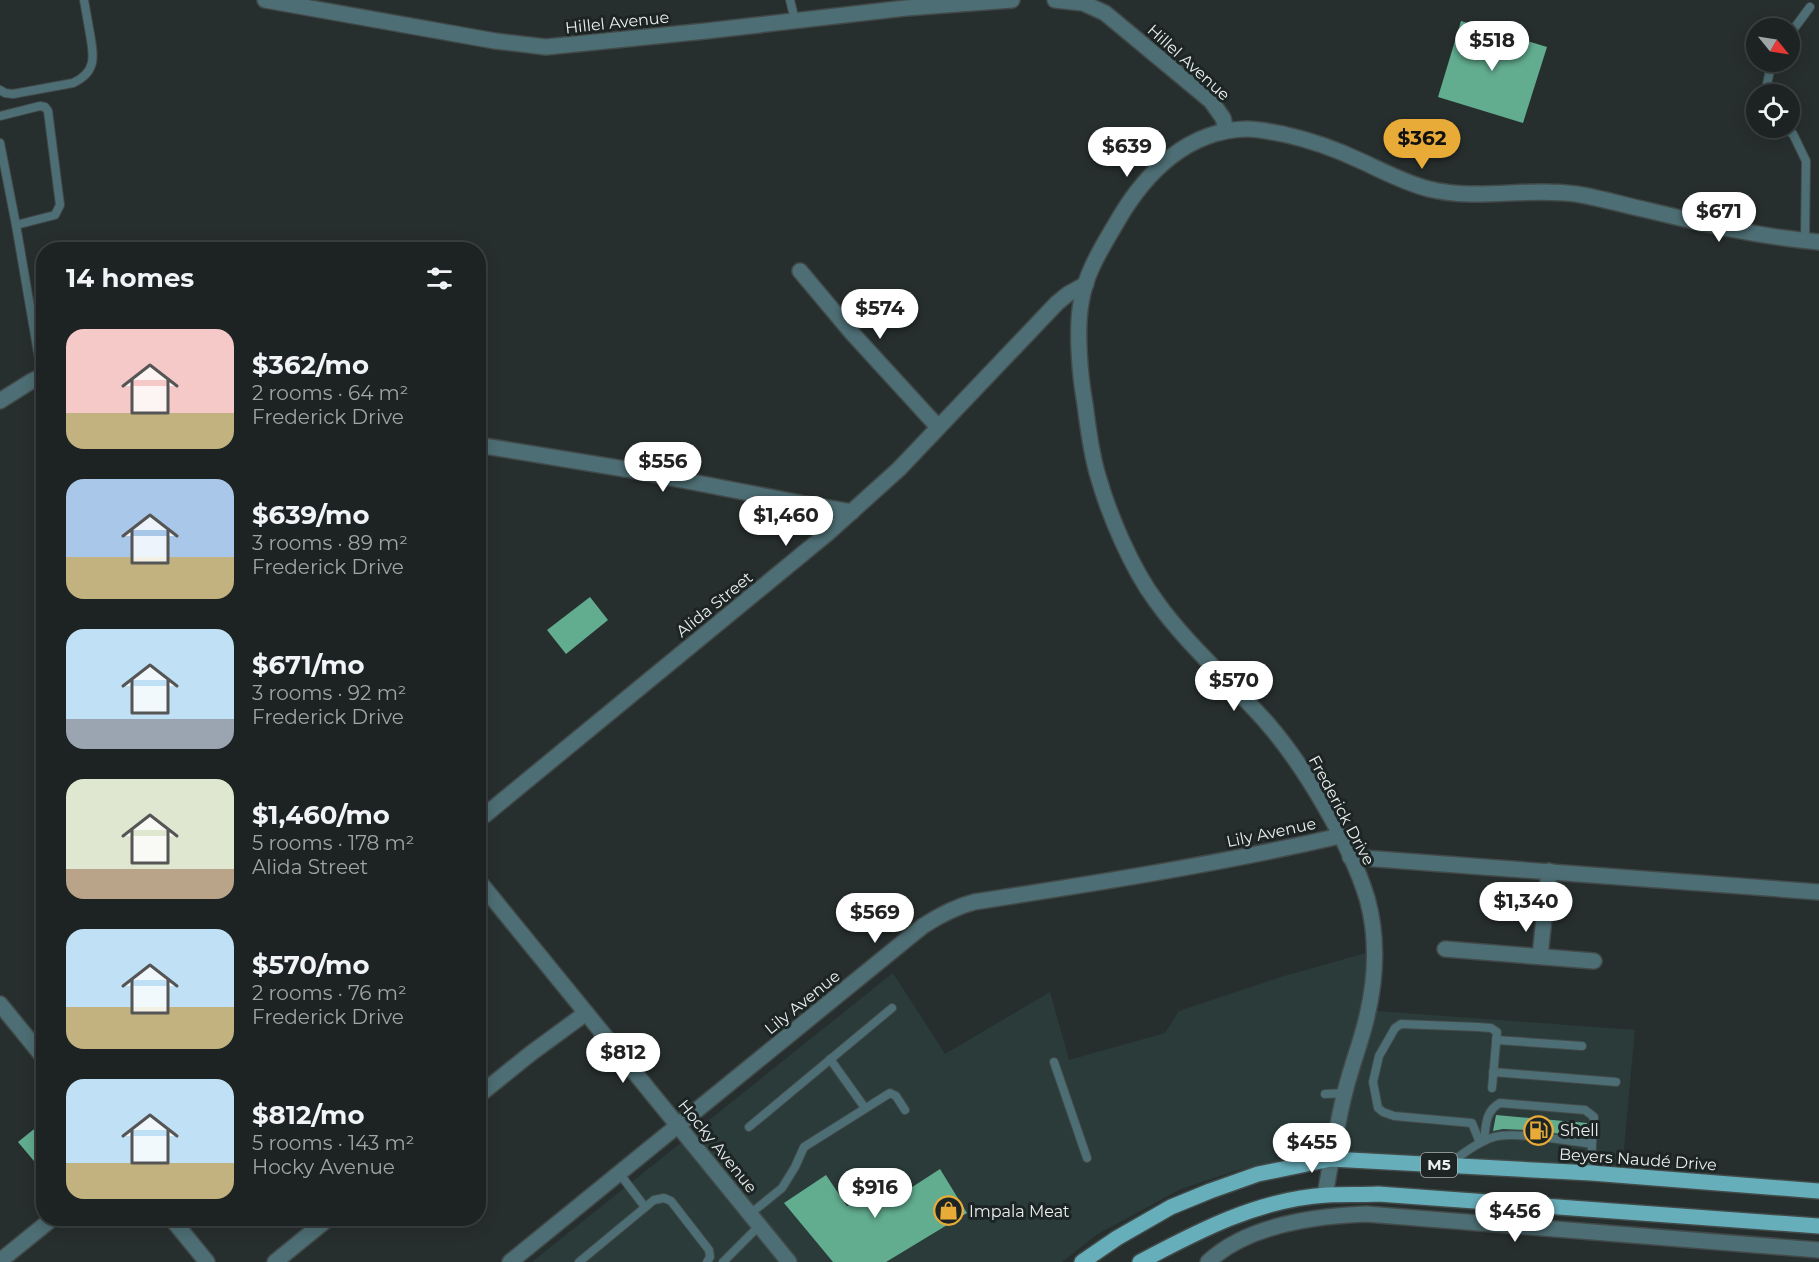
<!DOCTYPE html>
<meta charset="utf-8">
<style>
:root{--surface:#1d2322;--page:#2a2f2f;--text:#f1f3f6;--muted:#a0a4a5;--line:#3b4040;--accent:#e9ab38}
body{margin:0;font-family:Montserrat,sans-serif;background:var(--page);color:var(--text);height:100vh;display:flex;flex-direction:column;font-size:22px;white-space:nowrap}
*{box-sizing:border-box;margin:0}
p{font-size:20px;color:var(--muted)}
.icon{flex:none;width:33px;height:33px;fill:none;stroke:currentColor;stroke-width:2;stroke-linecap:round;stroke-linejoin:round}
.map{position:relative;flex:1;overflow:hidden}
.sheet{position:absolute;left:36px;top:242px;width:450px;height:984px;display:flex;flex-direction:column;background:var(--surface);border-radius:24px;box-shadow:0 3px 15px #0003,0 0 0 2px var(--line)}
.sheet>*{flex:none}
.needle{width:39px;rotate:120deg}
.buttons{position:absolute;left:1746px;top:18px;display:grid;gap:12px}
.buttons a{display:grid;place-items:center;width:54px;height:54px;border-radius:50%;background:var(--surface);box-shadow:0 3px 15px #0003,0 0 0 2px var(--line);font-size:30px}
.price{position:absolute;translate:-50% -51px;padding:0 14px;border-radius:21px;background:#fff;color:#222;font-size:20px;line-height:39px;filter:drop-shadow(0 2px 3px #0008)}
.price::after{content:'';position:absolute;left:50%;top:36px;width:18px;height:14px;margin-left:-9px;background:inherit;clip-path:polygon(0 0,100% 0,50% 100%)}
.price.current{background:var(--accent);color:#111}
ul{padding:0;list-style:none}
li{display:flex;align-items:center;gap:18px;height:150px;padding:0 30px}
li span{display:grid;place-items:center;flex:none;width:168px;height:120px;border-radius:18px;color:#555}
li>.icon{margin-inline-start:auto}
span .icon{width:72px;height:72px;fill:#fffc;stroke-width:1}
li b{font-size:26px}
h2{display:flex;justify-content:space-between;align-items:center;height:72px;padding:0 30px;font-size:26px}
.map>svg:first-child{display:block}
.built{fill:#2a3b3a}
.building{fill:#62ad90}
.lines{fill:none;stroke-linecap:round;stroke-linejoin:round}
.service-casing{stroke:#424a49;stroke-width:10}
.minor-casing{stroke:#424a49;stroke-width:18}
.primary-casing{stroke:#424a49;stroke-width:18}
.service{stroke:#4d6e74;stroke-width:8}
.minor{stroke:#4d6e74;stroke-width:15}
.primary{stroke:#67aebb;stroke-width:15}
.labels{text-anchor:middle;stroke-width:6;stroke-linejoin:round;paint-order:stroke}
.shield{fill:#1d2524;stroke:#acb2b1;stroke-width:1.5}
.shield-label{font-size:15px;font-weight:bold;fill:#e9efee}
.street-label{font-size:16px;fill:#e9efee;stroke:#1d2524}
.poi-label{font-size:16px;fill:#e9efee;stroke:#1d2524;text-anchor:start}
</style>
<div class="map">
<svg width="1819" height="1262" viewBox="0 0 1819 1262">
<rect width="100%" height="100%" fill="#272f2e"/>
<!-- built -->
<polygon class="built" points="1377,950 1377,1011 1635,1030 1622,1168 1320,1151 1235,1171 1181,1189 1096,1235 1062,1262 532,1262 893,973 945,1054 1050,992 1069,1060 1165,1033 1179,1011 1284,976"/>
<!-- building -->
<g class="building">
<polygon points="1461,21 1547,47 1523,123 1438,97"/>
<polygon points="590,597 608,620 566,654 547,630"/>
<polygon points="1496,1115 1587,1123 1586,1137 1528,1130 1503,1129 1493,1131"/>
<polygon points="44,1121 44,1173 18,1142"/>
<polygon points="940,1169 967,1213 886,1262 833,1262 784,1203 826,1175 847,1206 874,1192 883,1206"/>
</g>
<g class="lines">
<defs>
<g id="service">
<polyline points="790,0 795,20"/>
<polyline points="1790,34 1810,7"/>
<path d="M0,90L5,93L13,94L73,83C97,72 94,56 90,34C88,23 86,11 84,0"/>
<polyline points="1765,94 1770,70 1774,62"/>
<polyline points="0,116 40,106 45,107 48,111 60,205 55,215 16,225"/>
<polyline points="1783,128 1793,134 1806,161 1805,241"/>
<polyline points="0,143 16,225 42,376"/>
<polyline points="1496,1040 1582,1046"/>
<polyline points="830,1059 865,1108"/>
<polyline points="1054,1062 1087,1158"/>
<polyline points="1493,1072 1616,1082"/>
<polyline points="1325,1094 1345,1093"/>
<polyline points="749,1127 892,1008"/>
<path d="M1484,1141C1486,1126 1485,1111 1500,1103L1585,1110L1594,1117L1592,1144"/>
<polyline points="1480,1143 1472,1123 1394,1116 1383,1112 1378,1108 1373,1082 1379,1056 1395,1028 1401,1024 1478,1027 1491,1028 1497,1032 1492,1088"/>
<path d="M1450,1163C1464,1153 1478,1142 1494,1137C1515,1131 1568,1141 1592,1144L1591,1173"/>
<polyline points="619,1173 645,1207"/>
<polyline points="750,1214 782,1188 795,1167 804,1147 890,1093 896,1096 905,1110"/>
<polyline points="579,1262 654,1200 664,1198 671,1201 709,1250 710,1257 707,1262"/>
<polyline points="723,1262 759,1226"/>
</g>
<g id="minor">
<polyline points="265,0 495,41 546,47 706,31 906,8 1012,0"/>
<polyline points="1055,0 1083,3 1105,13 1211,101 1223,118 1226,130"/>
<polyline points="800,271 852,333 938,427"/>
<polyline points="0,401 30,382 44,375"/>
<polyline points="478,445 625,469 816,506 852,512"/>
<polyline points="478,818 485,815 828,533 899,469 1057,303 1068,294 1086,284"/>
<polyline points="1350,857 1819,892"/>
<polyline points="478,883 482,885 789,1262"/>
<polyline points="1445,949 1594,961"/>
<polyline points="1540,956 1549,871"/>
<polyline points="0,1004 44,1058"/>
<polyline points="478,1096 530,1054 586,1013"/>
<path d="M1325,1195C1331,1162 1336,1129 1344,1096C1350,1069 1361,1043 1367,1016C1376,978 1378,937 1367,898C1350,843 1305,767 1267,723C1231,682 1188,646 1156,601C1132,569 1109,515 1098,476C1091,453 1088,428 1085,404C1080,377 1076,331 1081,303C1085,273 1103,246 1118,220C1146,172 1188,130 1247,129C1259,129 1271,132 1283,134C1310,140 1336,149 1361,161C1383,171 1405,183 1429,189C1477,201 1527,187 1576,194C1600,198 1624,205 1647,210C1704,224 1761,237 1819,242"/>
<polyline points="171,1218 207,1262"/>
<polyline points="0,1261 53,1218"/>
<polyline points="275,1262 329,1218"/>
<path d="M510,1262L923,926C940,915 955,907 974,902C1097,883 1219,864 1340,836"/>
<path d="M1208,1262C1247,1225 1315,1216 1366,1214L1819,1250"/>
</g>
<g id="primary">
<polyline points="1082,1262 1117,1238 1171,1207 1210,1191 1258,1174 1331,1159 1591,1173 1819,1191"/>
<path d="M1140,1262C1198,1231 1259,1199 1327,1195C1344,1194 1361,1195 1378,1194L1819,1226"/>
</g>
</defs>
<!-- service casing -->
<use href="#service" class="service-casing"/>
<!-- minor casing -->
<use href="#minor" class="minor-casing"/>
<!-- primary casing -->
<use href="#primary" class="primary-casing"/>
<!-- service -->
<use href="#service" class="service"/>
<!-- minor -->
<use href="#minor" class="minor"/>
<!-- primary -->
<use href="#primary" class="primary"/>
</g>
<!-- icons -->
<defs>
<symbol id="fuel-ring" viewBox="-11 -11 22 22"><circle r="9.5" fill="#1d2524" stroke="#e9ab38" stroke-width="1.5"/><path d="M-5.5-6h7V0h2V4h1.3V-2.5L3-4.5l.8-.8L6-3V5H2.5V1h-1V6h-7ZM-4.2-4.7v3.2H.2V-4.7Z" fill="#e9ab38"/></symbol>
<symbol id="shop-ring" viewBox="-11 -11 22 22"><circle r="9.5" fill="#1d2524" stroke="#e9ab38" stroke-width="1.5"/><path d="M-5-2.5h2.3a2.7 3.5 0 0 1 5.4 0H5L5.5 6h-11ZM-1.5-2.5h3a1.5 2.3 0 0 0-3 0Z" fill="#e9ab38"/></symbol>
</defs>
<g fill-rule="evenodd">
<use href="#fuel-ring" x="1522" y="1114" width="33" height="33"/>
<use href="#shop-ring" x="932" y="1194" width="33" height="33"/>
</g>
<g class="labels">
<!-- shield labels -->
<rect class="shield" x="1421" y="1153" width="36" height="24" rx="4.5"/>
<g class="shield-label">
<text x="1439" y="1170">M5</text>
</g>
<!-- street labels -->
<g class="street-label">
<text transform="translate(617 22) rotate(-6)" y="6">Hillel Avenue</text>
<text transform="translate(1189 62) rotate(42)" y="6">Hillel Avenue</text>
<text transform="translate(714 604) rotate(-39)" y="6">Alida Street</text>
<text transform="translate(1342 810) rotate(62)" y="6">Frederick Drive</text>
<text transform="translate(1271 832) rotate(-12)" y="6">Lily Avenue</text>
<text transform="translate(802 1002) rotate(-39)" y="6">Lily Avenue</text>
<text transform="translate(718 1146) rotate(51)" y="6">Hocky Avenue</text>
<text transform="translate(1638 1159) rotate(4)" y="6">Beyers Naudé Drive</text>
</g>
<!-- poi labels -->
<g class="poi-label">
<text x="1560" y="1136">Shell</text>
<text x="969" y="1217">Impala Meat</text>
</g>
</g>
</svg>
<div class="buttons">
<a><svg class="needle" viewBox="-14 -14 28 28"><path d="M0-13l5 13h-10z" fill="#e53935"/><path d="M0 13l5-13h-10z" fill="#a0a4a5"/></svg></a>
<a><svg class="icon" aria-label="locate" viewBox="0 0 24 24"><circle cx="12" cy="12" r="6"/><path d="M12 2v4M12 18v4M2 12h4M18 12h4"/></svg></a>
</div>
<b class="price" style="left:1492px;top:72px">$518</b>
<b class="price current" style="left:1422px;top:170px">$362</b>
<b class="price" style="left:1127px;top:178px">$639</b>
<b class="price" style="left:1719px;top:243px">$671</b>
<b class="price" style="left:880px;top:340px">$574</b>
<b class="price" style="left:663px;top:493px">$556</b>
<b class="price" style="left:786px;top:547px">$1,460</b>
<b class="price" style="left:1234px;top:712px">$570</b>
<b class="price" style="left:1526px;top:933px">$1,340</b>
<b class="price" style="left:875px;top:944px">$569</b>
<b class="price" style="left:623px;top:1084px">$812</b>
<b class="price" style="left:1312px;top:1174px">$455</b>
<b class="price" style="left:875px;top:1219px">$916</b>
<b class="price" style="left:1515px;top:1243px">$456</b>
<section class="sheet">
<h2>14 homes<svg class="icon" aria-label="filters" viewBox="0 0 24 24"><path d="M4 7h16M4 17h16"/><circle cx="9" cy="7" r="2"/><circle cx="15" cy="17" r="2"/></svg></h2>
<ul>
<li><span style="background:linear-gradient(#f6c9c9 70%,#c2b280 0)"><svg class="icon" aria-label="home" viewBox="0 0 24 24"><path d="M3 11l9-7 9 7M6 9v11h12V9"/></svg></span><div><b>$362/mo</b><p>2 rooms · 64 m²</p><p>Frederick Drive</p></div></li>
<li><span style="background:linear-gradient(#a9c7e8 65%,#c2b280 0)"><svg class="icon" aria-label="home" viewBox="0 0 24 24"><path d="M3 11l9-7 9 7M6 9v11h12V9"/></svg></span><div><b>$639/mo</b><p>3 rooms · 89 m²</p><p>Frederick Drive</p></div></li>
<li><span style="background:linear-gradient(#bfe0f5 75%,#9aa5b1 0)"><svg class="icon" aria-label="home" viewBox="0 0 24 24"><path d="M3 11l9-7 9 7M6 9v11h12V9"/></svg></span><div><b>$671/mo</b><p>3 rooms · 92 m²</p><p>Frederick Drive</p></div></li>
<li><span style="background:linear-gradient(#dfe7d0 75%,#b9a48a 0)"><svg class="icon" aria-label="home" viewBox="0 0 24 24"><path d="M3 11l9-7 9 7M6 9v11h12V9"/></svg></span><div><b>$1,460/mo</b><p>5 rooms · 178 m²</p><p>Alida Street</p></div></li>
<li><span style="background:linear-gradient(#bfe0f5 65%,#c2b280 0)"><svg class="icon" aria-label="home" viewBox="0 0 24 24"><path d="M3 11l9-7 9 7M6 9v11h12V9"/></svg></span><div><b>$570/mo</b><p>2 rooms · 76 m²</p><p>Frederick Drive</p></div></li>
<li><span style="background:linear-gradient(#bfe0f5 70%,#c2b280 0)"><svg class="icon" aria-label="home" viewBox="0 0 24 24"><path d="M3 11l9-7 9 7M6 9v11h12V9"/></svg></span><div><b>$812/mo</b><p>5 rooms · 143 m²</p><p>Hocky Avenue</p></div></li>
</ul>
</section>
</div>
